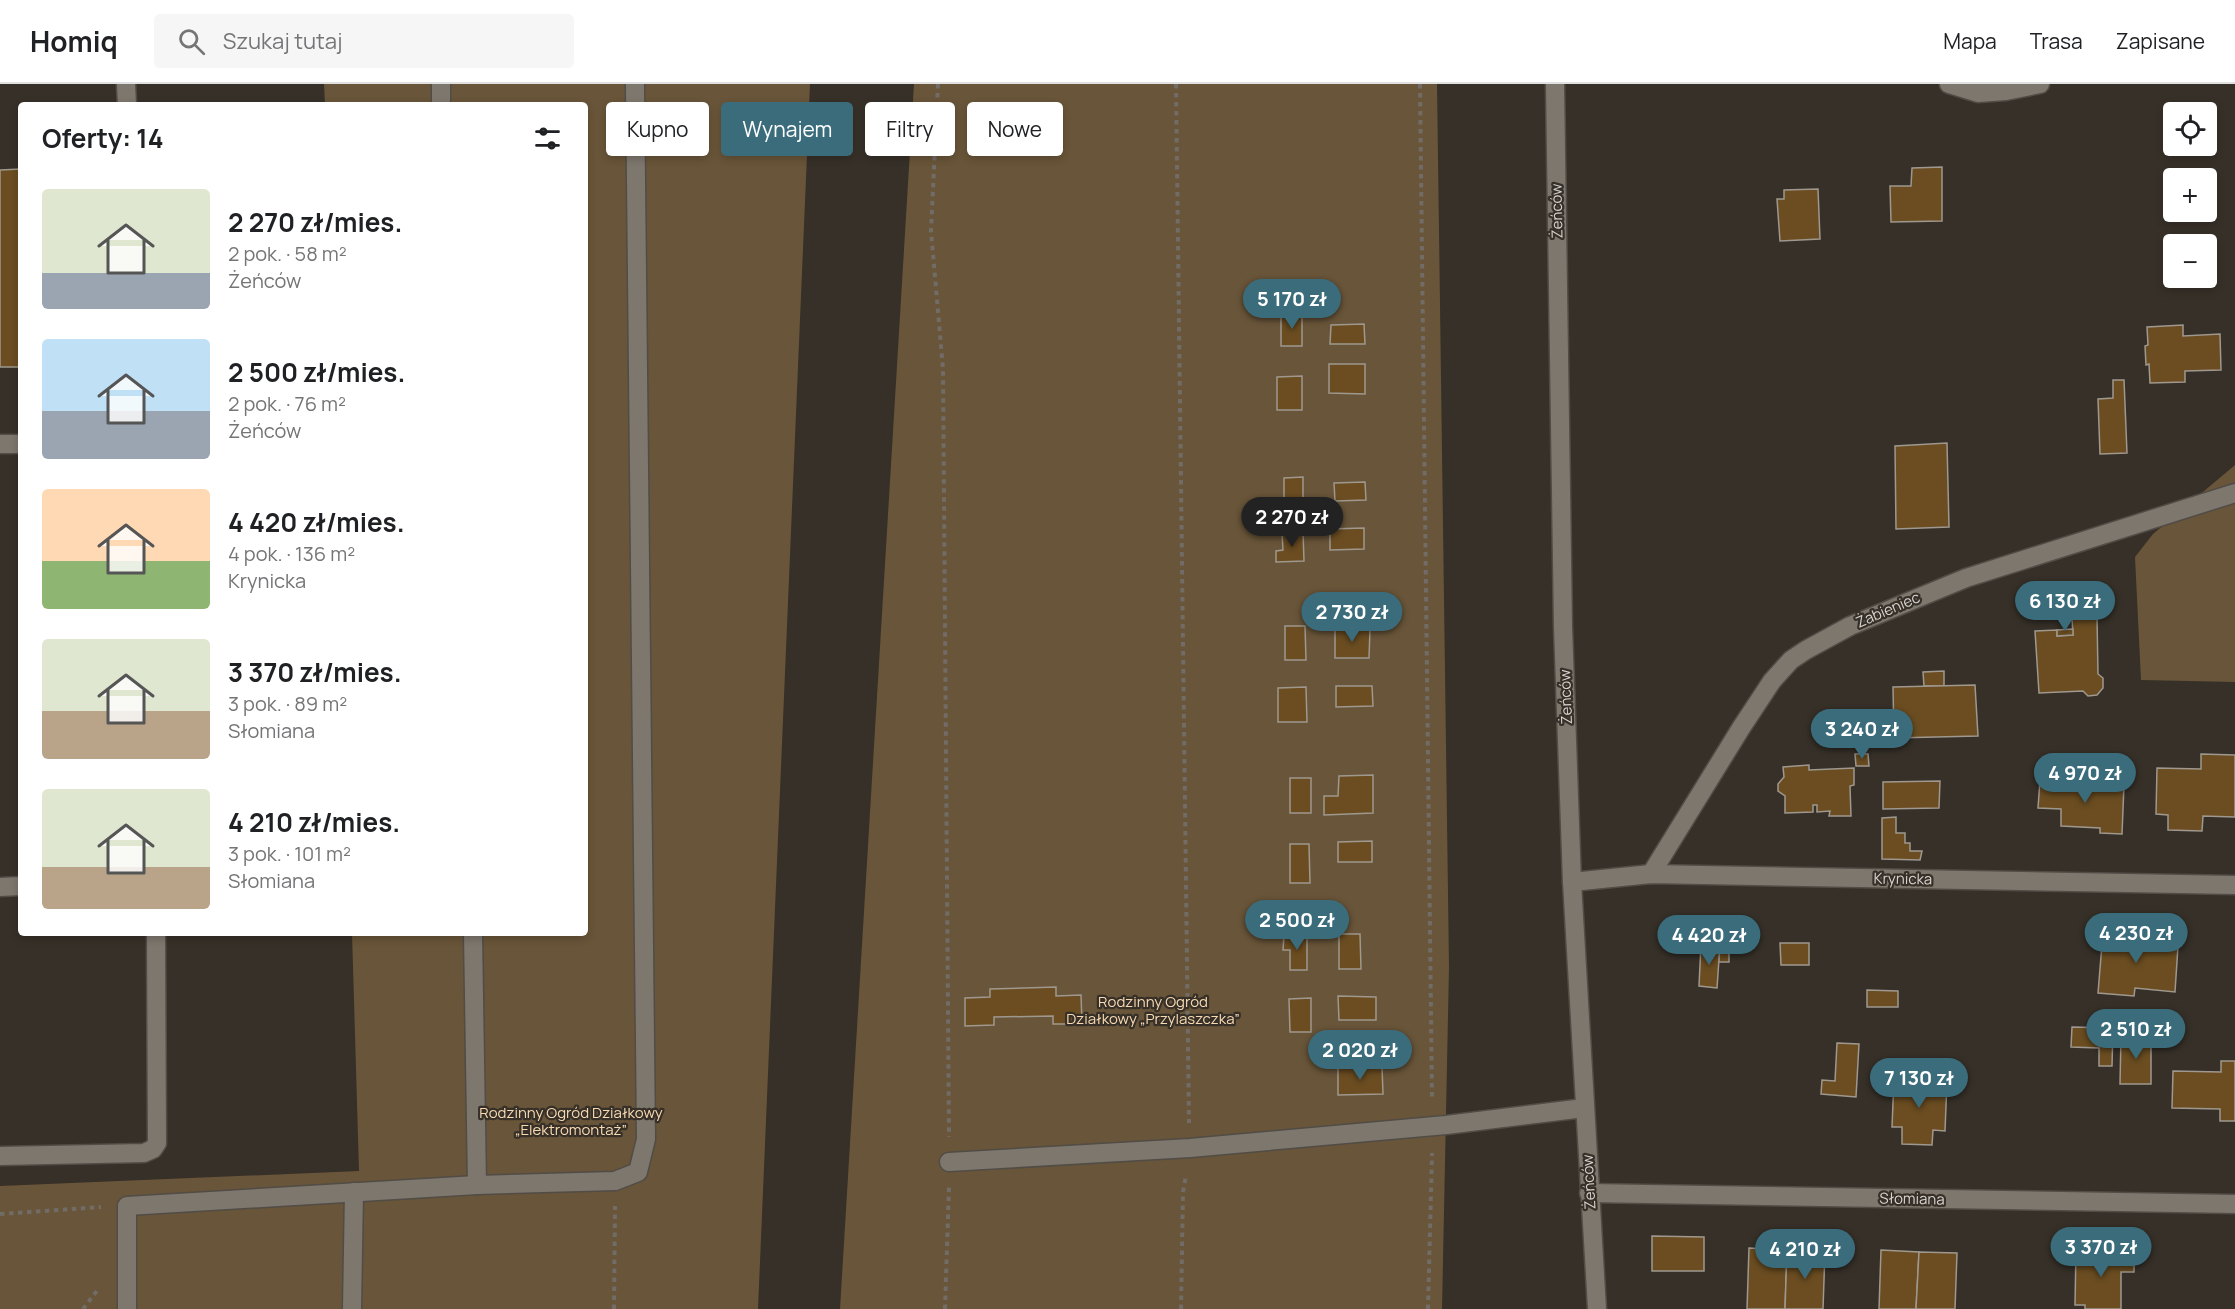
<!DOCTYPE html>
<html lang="pl">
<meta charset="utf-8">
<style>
:root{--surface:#fff;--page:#f6f6f6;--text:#202124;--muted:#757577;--line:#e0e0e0;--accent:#3b6c7c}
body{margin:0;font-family:Manrope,sans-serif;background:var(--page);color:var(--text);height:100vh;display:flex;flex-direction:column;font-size:22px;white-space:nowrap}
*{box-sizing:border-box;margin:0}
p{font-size:20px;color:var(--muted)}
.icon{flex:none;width:33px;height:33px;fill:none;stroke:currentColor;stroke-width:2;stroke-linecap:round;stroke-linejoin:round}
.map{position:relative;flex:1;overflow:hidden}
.side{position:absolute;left:18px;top:18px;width:570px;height:834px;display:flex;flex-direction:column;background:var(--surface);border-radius:6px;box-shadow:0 3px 9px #0003}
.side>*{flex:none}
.top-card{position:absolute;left:606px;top:18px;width:570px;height:54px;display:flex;gap:12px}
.tools{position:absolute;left:2163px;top:18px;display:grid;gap:12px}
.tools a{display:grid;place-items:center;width:54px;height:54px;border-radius:6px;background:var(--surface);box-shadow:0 3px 9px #0003;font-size:30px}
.price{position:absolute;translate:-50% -51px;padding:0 14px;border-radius:21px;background:var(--accent);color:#fff;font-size:20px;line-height:39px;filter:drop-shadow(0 2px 3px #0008)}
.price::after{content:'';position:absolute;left:50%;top:36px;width:18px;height:14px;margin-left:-9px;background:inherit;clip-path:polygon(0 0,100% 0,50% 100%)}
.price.current{background:#222;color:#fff}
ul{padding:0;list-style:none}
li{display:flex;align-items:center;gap:18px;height:150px;padding:0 24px}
li span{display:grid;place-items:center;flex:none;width:168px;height:120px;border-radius:6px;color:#555}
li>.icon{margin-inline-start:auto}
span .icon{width:72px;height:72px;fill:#fffc;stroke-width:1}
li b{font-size:26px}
h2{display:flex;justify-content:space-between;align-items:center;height:72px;padding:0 24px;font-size:26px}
.pill{padding:0 21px;border-radius:6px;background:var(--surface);box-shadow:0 3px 9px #0003;font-size:21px;line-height:54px}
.pill.current{background:var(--accent);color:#fff}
header{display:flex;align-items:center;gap:36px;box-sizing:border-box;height:84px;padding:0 30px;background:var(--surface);border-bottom:2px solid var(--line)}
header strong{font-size:28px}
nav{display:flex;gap:33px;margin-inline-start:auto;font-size:21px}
.search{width:420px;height:54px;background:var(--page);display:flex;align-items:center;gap:15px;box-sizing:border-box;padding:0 21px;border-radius:6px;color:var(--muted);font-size:22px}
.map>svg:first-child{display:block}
.green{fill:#695539}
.building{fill:#6b4d21;stroke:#9f988f;stroke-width:1.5}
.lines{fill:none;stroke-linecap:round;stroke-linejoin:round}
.lane-casing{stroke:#514c46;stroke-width:21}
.street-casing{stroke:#514c46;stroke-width:21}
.path{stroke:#726c66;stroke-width:4;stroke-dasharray:4.5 4.5;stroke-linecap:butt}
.lane{stroke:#7e776e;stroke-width:18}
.street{stroke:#7e776e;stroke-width:18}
.labels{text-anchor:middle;stroke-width:4.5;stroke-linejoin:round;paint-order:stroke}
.street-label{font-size:15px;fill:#d7d3cf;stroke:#363028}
.park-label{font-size:15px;fill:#f8dab2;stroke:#363028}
</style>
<header>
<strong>Homiq</strong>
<div class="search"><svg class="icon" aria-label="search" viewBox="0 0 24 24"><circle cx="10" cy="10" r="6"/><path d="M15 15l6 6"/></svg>Szukaj tutaj</div>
<nav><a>Mapa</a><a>Trasa</a><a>Zapisane</a></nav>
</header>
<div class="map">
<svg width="2235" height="1225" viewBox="0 0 2235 1225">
<rect width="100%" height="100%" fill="#363028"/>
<!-- green -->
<g class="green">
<polygon points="324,0 810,0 758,1225 0,1225 0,1102 359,1087 352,849 585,849 585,21 325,21"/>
<polygon points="914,0 1437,0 1449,883 1442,1225 840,1225"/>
<polygon points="2235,381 2235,598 2141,596 2135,473 2153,450"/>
</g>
<!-- building -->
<g class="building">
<polygon points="1942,83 1942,137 1891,138 1890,102 1911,102 1912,84"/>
<polygon points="21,85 21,283 0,283 0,86"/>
<polygon points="1818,105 1820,155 1780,157 1777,115 1784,115 1784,106"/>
<polygon points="1302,230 1302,262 1281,262 1281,231"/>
<polygon points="1364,240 1365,260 1330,260 1331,241"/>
<polygon points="2183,241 2183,252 2220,250 2221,286 2185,287 2185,298 2150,299 2149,280 2146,281 2145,262 2148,261 2147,243"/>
<polygon points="1329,280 1365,280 1365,310 1329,309"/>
<polygon points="1302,292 1302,326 1277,326 1277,293"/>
<polygon points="2113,296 2124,296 2127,369 2100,370 2098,315 2113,314"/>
<polygon points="1947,359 1949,443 1896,445 1895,362"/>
<polygon points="1303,393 1303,419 1284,420 1284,394"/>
<polygon points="1365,398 1366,416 1335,417 1334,399"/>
<polygon points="1364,444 1364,465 1330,466 1330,445"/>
<polygon points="1303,448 1304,477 1276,478 1276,467 1283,466 1282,449"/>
<polygon points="2097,532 2098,590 2103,594 2103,604 2097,611 2088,612 2083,607 2039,609 2035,547 2057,546 2057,552 2073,551 2072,534"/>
<polygon points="1285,542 1305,542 1306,576 1285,576"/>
<polygon points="1335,545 1370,545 1369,574 1335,574"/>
<polygon points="2073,545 2073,551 2057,552 2057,546"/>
<polygon points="1944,587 1944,602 1924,602 1923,588"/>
<polygon points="1975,601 1978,652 1894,654 1893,603"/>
<polygon points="1336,602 1372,602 1373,622 1336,623"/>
<polygon points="1306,603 1307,638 1278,638 1278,604"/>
<polygon points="1855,670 1868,670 1869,682 1856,682"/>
<polygon points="2201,670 2235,671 2235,733 2203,732 2202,747 2168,746 2168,731 2156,730 2157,684 2201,685"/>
<polygon points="1809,681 1809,686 1854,684 1854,701 1850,702 1851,732 1829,732 1830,727 1817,728 1817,721 1813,721 1813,728 1785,729 1785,712 1778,707 1778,700 1784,693 1783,683"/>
<polygon points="1373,691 1373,729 1324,731 1324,712 1338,712 1339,692"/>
<rect x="1290" y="694" width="21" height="35"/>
<polygon points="2040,696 2124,701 2122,750 2100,749 2100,744 2061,742 2061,725 2038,724"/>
<polygon points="1940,697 1939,724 1883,725 1883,698"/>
<polygon points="1896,733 1896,749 1905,749 1905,759 1910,759 1910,767 1922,767 1920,776 1882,775 1882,734"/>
<polygon points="1372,757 1372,778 1338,778 1338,758"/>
<polygon points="1290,760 1309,760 1310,799 1290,799"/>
<polygon points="2103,848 2158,852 2157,860 2178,862 2175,908 2135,904 2134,912 2098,909"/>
<polygon points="1339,850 1360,850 1361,885 1339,885"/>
<polygon points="1307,851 1307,886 1290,886 1290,866 1283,866 1284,852"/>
<polygon points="1780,859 1809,859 1809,881 1781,881"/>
<polygon points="1701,860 1720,861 1717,904 1699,902"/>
<polygon points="1720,861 1729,862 1729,878 1719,878"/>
<polygon points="1056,903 1056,912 1081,911 1082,940 1053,940 1053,932 994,933 994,941 965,942 965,914 990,913 990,905"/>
<polygon points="1867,906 1898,907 1898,923 1867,923"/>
<polygon points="1338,912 1376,913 1376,936 1339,936"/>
<polygon points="1311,914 1311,948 1290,948 1289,915"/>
<polygon points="2072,943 2113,944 2112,982 2099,982 2099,964 2071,963"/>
<polygon points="2121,952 2151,952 2151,1000 2120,1000"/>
<polygon points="1837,959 1859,960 1856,1013 1821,1010 1822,996 1835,997"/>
<polygon points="2221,977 2235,977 2235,1037 2220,1037 2220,1025 2172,1024 2173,987 2221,988"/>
<polygon points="1382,983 1383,1010 1338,1011 1338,984"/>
<polygon points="1894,994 1947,997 1945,1047 1933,1046 1932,1061 1902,1060 1902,1043 1892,1043"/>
<polygon points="1652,1152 1704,1153 1704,1187 1652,1187"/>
<polygon points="1749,1164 1787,1166 1785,1225 1747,1225"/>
<polygon points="1787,1166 1825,1167 1823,1225 1785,1225"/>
<polygon points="1881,1166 1919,1168 1916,1225 1879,1225"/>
<polygon points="2076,1166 2134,1167 2134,1188 2121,1188 2121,1225 2085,1225 2085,1221 2075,1221"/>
<polygon points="1919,1168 1957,1169 1955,1225 1916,1225"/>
</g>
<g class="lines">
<defs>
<g id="lane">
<polyline points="126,0 127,21"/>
<polyline points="441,0 441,21"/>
<polyline points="0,360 21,360"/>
<polyline points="0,803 21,802"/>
<polyline points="473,849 477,1101"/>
<polyline points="0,1072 144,1069 153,1065 157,1059 156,849"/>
<polyline points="949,1078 1190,1064 1446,1041 1584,1024"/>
<polyline points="127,1225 127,1122 477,1101 615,1097 638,1088 646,1055 635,0"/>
<polyline points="352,1225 354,1108"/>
</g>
<g id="street">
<polyline points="1555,0 1563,543 1572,798 1597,1225"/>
<polyline points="1949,0 1978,9 2006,7 2040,0"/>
<polyline points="1651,790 1741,644 1772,597 1791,576 1806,566 1850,542 1966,494 2235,409"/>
<polyline points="1572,798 1651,790 2235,801"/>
<polyline points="1589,1109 2235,1120"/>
</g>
</defs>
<!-- lane casing -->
<use href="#lane" class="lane-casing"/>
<!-- street casing -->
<use href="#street" class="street-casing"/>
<!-- path -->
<g class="path">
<polyline points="938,0 931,147 943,285 949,1053"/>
<polyline points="1176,0 1189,1039"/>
<polyline points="1420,0 1432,1016"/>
<polyline points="0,1130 101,1123"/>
<polyline points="83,1225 99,1204"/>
<polyline points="614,1225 615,1122"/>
<polyline points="945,1225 949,1103"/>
<polyline points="1181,1225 1183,1108 1186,1091"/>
<polyline points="1428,1225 1432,1069"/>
</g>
<!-- lane -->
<use href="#lane" class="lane"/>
<!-- street -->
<use href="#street" class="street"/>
</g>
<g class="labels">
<!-- street labels -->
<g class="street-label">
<text transform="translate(1557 127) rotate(-91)" y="5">Żeńców</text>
<text transform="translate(1888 526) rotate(-23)" y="5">Żabieniec</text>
<text transform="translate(1566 613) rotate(-92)" y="5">Żeńców</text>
<text transform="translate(1903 795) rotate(1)" y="5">Krynicka</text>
<text transform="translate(1589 1098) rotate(-93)" y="5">Żeńców</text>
<text transform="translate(1912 1115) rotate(1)" y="5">Słomiana</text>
</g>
<!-- park labels -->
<g class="park-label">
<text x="1153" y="923">Rodzinny Ogród<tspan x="1153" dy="17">Działkowy „Przylaszczka”</tspan></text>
<text x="571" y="1034">Rodzinny Ogród Działkowy<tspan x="571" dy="17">„Elektromontaż”</tspan></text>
</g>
</g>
</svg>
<div class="tools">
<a><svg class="icon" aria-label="locate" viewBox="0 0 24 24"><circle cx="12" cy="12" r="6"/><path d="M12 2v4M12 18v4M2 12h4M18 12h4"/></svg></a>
<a>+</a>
<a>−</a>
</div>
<b class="price" style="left:1292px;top:246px">5 170 zł</b>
<b class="price current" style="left:1292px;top:464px">2 270 zł</b>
<b class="price" style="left:2065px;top:548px">6 130 zł</b>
<b class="price" style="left:1352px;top:559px">2 730 zł</b>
<b class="price" style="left:1862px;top:676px">3 240 zł</b>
<b class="price" style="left:2085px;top:720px">4 970 zł</b>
<b class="price" style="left:1297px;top:867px">2 500 zł</b>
<b class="price" style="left:2136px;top:880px">4 230 zł</b>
<b class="price" style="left:1709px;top:882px">4 420 zł</b>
<b class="price" style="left:2136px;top:976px">2 510 zł</b>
<b class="price" style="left:1360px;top:997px">2 020 zł</b>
<b class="price" style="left:1919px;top:1025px">7 130 zł</b>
<b class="price" style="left:2101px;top:1194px">3 370 zł</b>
<b class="price" style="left:1805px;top:1196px">4 210 zł</b>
<div class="top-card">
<a class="pill">Kupno</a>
<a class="pill current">Wynajem</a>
<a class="pill">Filtry</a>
<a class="pill">Nowe</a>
</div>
<section class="side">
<h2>Oferty: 14<svg class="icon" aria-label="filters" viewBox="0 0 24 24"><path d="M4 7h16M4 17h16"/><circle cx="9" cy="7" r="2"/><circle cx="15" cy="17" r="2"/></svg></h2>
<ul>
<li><span style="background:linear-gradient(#dfe7d0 70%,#9aa5b1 0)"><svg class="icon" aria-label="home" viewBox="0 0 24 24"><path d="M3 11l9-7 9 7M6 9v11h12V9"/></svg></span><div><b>2 270 zł/mies.</b><p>2 pok. · 58 m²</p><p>Żeńców</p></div></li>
<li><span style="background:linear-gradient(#bfe0f5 60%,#9aa5b1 0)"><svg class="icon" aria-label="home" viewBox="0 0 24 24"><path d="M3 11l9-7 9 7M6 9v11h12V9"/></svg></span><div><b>2 500 zł/mies.</b><p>2 pok. · 76 m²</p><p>Żeńców</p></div></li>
<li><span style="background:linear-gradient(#ffd9b3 60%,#8fb573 0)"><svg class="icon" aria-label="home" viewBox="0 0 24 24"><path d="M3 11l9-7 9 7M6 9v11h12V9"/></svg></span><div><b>4 420 zł/mies.</b><p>4 pok. · 136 m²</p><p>Krynicka</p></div></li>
<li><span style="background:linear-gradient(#dfe7d0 60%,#b9a48a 0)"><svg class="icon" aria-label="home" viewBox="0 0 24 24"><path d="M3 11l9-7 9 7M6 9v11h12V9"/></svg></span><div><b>3 370 zł/mies.</b><p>3 pok. · 89 m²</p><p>Słomiana</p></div></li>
<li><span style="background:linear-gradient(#dfe7d0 65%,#b9a48a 0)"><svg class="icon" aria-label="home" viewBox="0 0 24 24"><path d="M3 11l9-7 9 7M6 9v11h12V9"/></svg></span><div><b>4 210 zł/mies.</b><p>3 pok. · 101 m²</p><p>Słomiana</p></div></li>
</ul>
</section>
</div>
